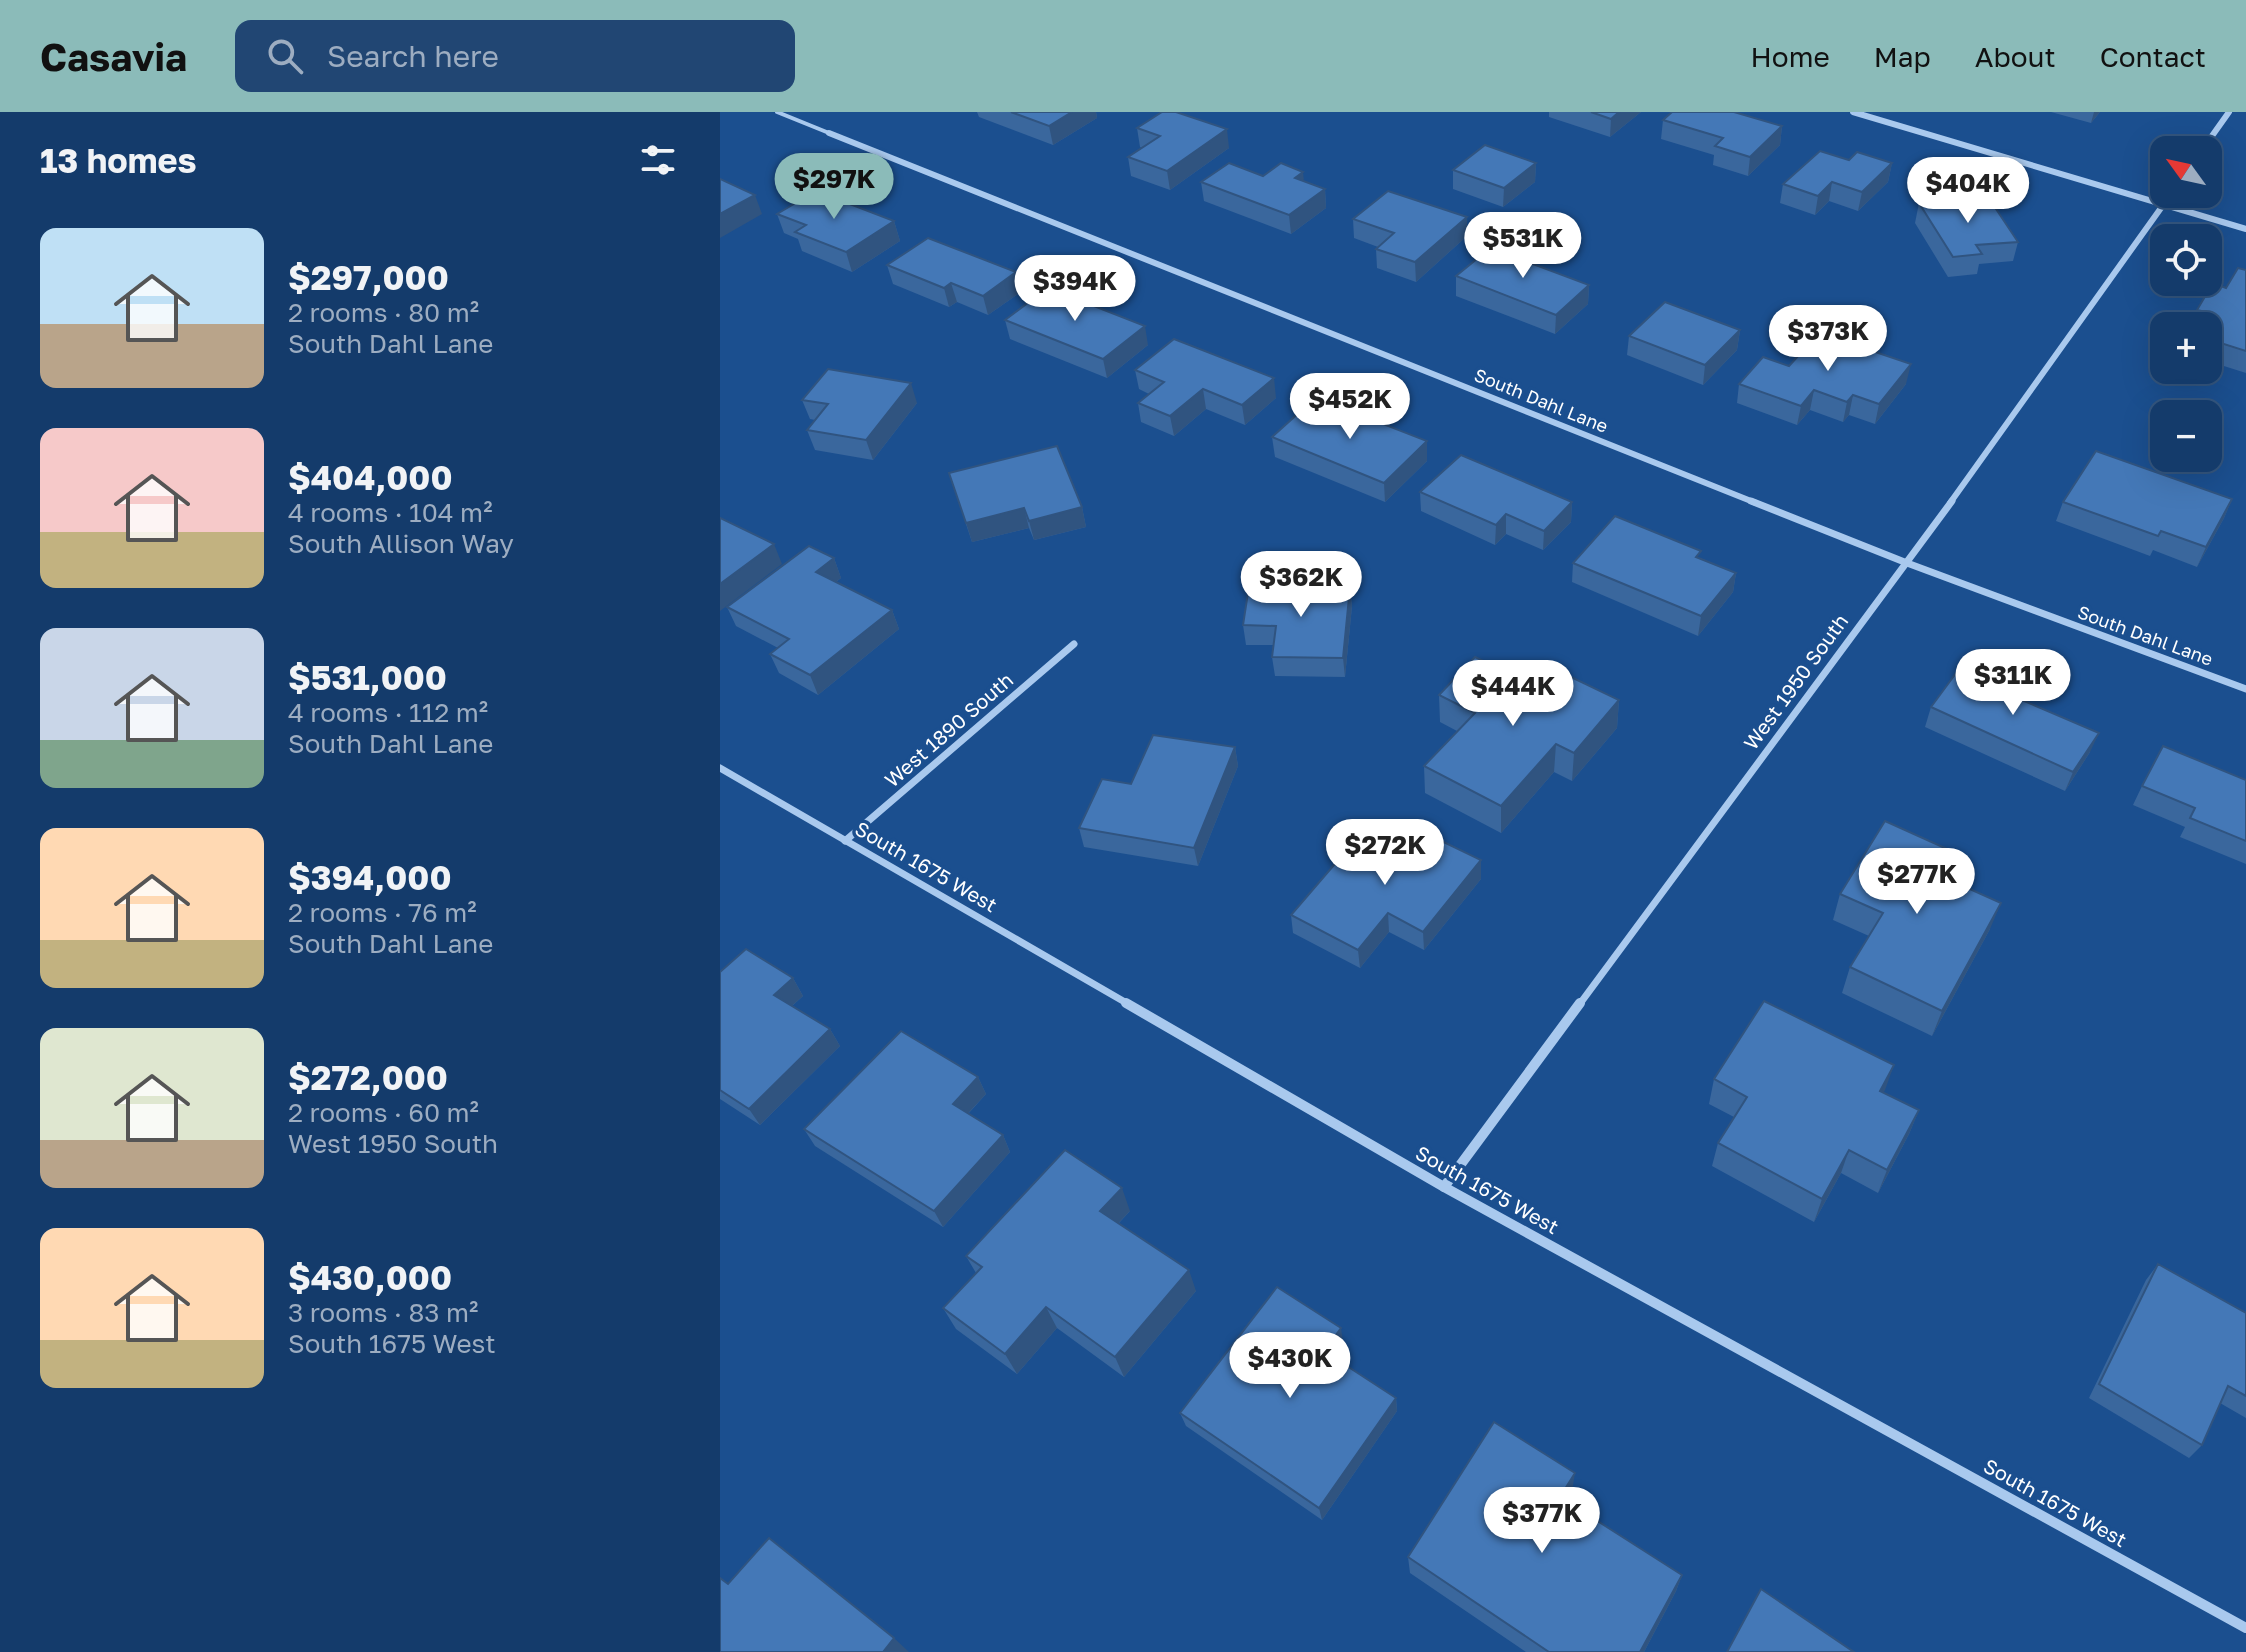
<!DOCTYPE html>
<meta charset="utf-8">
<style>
:root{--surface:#143b6b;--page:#214673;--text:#f1f3f6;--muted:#9dadc1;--line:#33557e;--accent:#8bbbb9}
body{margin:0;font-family:"Golos Text",sans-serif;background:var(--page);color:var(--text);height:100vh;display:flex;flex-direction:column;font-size:30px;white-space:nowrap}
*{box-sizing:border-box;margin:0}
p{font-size:26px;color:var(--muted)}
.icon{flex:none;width:44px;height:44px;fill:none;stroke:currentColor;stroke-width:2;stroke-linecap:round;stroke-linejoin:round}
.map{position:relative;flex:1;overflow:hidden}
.drawer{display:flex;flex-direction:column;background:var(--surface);width:720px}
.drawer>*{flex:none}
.needle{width:52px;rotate:303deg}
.fabs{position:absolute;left:1430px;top:24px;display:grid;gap:16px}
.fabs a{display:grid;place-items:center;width:72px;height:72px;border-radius:16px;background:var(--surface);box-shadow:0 8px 32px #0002,0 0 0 2px var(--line);font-size:40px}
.price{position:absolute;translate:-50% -68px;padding:0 18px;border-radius:28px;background:#fff;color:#222;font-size:26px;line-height:52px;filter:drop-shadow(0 2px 4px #0008)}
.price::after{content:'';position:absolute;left:50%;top:48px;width:24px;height:18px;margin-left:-12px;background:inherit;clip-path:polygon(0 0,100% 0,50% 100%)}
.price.current{background:var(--accent);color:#111}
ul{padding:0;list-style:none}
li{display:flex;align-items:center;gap:24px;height:200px;padding:0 40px}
li span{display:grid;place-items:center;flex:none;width:224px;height:160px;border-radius:16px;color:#555}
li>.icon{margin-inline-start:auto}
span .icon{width:96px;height:96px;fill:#fffc;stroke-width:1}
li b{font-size:34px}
h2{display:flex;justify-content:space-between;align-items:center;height:96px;padding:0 40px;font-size:34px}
header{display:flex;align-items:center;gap:48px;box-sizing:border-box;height:112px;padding:0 40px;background:var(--accent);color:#111}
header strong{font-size:38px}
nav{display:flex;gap:44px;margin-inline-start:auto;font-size:28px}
.search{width:560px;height:72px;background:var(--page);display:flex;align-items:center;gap:20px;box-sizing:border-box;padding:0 28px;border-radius:16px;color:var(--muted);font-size:30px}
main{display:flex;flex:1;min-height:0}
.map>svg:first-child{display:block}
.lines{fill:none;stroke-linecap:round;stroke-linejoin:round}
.service{stroke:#a9c9ee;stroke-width:4}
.minor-far2{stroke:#a9c9ee;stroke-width:6}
.minor-far1{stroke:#a9c9ee;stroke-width:7}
.minor{stroke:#a9c9ee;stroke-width:10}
.wall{fill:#3a679d}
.shaded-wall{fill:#305480}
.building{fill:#4478b7;stroke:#305480;stroke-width:2}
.labels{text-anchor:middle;stroke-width:7;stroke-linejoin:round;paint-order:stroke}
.far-street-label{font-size:18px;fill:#fff;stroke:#1b4f8f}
.street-label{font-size:20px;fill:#fff;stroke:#1b4f8f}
</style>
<header>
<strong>Casavia</strong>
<div class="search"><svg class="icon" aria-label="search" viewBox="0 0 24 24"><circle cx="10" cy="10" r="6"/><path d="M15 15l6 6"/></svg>Search here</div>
<nav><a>Home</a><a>Map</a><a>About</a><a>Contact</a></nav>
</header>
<main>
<section class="drawer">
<h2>13 homes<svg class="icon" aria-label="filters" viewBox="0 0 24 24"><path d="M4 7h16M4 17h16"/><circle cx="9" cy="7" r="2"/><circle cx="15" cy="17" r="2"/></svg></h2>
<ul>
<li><span style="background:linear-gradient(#bfe0f5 60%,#b9a48a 0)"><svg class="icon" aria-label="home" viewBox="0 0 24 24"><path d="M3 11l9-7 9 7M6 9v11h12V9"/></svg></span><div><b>$297,000</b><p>2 rooms · 80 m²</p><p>South Dahl Lane</p></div></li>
<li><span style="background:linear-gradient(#f6c9c9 65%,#c2b280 0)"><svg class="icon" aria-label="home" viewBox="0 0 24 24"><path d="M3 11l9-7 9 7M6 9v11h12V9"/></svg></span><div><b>$404,000</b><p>4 rooms · 104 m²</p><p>South Allison Way</p></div></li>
<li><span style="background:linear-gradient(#c9d6e8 70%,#7fa58c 0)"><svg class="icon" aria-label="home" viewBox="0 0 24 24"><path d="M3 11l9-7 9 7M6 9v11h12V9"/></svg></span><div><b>$531,000</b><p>4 rooms · 112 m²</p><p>South Dahl Lane</p></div></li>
<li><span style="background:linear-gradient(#ffd9b3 70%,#c2b280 0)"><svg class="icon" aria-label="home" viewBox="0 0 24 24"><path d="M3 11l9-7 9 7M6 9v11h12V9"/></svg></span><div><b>$394,000</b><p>2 rooms · 76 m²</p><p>South Dahl Lane</p></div></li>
<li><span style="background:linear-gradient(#dfe7d0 70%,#b9a48a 0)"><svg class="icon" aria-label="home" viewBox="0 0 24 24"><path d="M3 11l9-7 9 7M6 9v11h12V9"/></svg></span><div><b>$272,000</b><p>2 rooms · 60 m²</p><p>West 1950 South</p></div></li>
<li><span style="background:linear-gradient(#ffd9b3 70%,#c2b280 0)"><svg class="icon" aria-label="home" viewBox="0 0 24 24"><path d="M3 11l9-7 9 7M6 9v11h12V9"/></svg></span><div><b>$430,000</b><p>3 rooms · 83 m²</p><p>South 1675 West</p></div></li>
</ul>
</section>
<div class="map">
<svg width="1526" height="1540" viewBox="0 0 1526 1540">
<rect width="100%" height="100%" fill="#1b4f8f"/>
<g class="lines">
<!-- service -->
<polyline class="service" points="57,0 109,21"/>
<!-- minor-far2 -->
<g class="minor-far2">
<polyline points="1133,0 1526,117"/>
<polyline points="109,21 1036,391"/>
<polyline points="1482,38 1509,0"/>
<polyline points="1230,391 1451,82"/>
</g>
<!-- minor-far1 -->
<g class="minor-far1">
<polyline points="1031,389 1187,451 1526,577"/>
<polyline points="0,656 410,893"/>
<polyline points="125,729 354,532"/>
<polyline points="859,893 1232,389"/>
</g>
<!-- minor -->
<g class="minor">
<polyline points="406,891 724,1075 1526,1516"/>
<polyline points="724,1075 860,891"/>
</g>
</g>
<!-- wall -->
<g class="wall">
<polygon points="257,0 376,0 377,6 333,33 259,5"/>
<polygon points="829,0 921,0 890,25 829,5"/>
<polygon points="1331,0 1380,0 1371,11"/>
<polygon points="943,8 1062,14 1060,33 1028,64 993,53 994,43 941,27"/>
<polygon points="417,16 509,36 450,78 411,64 408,45 422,36 420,35"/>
<polygon points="1129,48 1172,51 1168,70 1138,99 1109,89 1095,103 1060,91 1063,72"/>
<polygon points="816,51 815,70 783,95 733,77 733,58"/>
<polygon points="584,69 605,77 606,96 571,122 484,89 481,70"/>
<polygon points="1199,91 1298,130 1293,149 1259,152 1257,162 1228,165 1195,111"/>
<polygon points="57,102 174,109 180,129 132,160 82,139 78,127 64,121"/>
<polygon points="633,107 747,124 696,170 657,156 656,137 658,135 634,126"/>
<polygon points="801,143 801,147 869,173 868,192 835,222 736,184 736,164"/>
<polygon points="167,153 296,160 301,180 268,203 237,190 229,195 173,172"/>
<polygon points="1526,158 1526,261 1488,249 1488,214 1471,214 1477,198 1506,176"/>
<polygon points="285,208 428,233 387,266 290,227"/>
<polygon points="1020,218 1017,238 983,273 907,243 909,224"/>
<polygon points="1069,254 1186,272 1155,312 1129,303 1123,310 1090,298 1077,313 1017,291 1019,272"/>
<polygon points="415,258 556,286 525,313 486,297 454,324 421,310 418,291 429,282 419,277"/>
<polygon points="82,288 197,291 153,348 95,338 87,318 95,308 90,307"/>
<polygon points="625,302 707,329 707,349 665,390 555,345 552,325"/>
<polygon points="229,361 362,395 366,415 314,428 309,416 252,430"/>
<polygon points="700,380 852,390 851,410 823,438 786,422 775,433 701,399"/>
<polygon points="1512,387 1504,406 1477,455 1433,438 1430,444 1336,409 1343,390"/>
<polygon points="114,446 121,466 116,470 172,498 179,517 98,583 59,561 50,542 58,536 16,514 7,495"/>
<polygon points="980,446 1016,461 1013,480 978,524 852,470 853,451"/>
<polygon points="630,475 632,494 625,565 555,564 552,545 553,533 526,533 523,513"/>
<polygon points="832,582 899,588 897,616 852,669 834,660 781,721 705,681 704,654 737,619 720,610 719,583"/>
<polygon points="1300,587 1370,640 1345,679 1205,615 1211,595"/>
<polygon points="515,635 518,654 478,754 364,735 359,716 411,672"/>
<polygon points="1526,668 1526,752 1460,725 1465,715 1413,693 1422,674"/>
<polygon points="688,740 761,748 761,767 704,838 669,820 640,856 573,821 571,803"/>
<polygon points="1227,767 1270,817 1212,924 1122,881 1130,855 1149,824 1113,808 1120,782"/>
<polygon points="0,860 73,866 83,884 72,894 110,917 120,934 40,1013 0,987"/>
<polygon points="258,965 266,982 248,1002 283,1023 290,1040 223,1115 95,1034 84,1017"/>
<polygon points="994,967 1163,981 1199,998 1189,1022 1158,1081 1121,1061 1094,1110 992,1054 998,1031 1014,1005 989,992"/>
<polygon points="410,1099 399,1111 476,1179 404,1265 337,1216 297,1262 236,1217 223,1196 256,1161 246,1144"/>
<polygon points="1438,1152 1526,1201 1526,1306 1500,1291 1482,1333 1469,1346 1369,1286 1426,1168"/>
<polygon points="623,1230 613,1245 676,1286 677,1299 602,1408 466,1314 460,1301"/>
<polygon points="852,1379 846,1389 962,1463 956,1479 924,1540 806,1540 690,1461 688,1445"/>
</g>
<!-- shaded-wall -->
<g class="shaded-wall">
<polygon points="352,0 376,0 377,6 333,33 329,14"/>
<polygon points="899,0 921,0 890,25 891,7"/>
<polygon points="1374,0 1380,0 1371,11"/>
<polygon points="1062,14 1060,33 1028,64 1030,45"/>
<polygon points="507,17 509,36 450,78 447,59"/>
<polygon points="816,51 815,70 783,95 784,76"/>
<polygon points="1172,51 1168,70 1138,99 1142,80"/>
<polygon points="583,60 585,79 575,66"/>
<polygon points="1112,70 1109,89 1095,103 1098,84"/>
<polygon points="605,77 606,96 571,122 569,103"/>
<polygon points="35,83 42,102 0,126 0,102"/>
<polygon points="747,105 747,124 696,170 695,150"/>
<polygon points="174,109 180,129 132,160 126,140"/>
<polygon points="296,160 301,180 268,203 263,184"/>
<polygon points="231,171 237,190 229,195 224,176"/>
<polygon points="869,173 868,192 835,222 836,203"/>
<polygon points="425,214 428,233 387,266 383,247"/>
<polygon points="1020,218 1017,238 983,273 985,253"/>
<polygon points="1191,252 1186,272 1155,312 1159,292"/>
<polygon points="554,266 556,286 525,313 522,293"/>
<polygon points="191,271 197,291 153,348 146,328"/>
<polygon points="483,277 486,297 454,324 450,304"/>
<polygon points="1094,278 1090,298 1077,313 1081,294"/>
<polygon points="1133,283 1129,303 1123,310 1127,290"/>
<polygon points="707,329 707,349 665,390 664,371"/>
<polygon points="1512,387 1504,406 1477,455 1486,435"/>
<polygon points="852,390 851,410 823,438 824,419"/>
<polygon points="362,395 366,415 314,428 309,409"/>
<polygon points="304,396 309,416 252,430 246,411"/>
<polygon points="786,402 786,422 775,433 776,413"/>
<polygon points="54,432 62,452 0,499 0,472"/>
<polygon points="114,446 121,466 104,479 96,460"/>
<polygon points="1016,461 1013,480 978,524 981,504"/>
<polygon points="630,475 632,494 625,565 623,546"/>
<polygon points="172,498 179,517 98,583 90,563"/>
<polygon points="899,588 897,616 852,669 854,641"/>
<polygon points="1379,621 1370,640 1345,679 1353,660"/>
<polygon points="836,632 834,660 781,721 781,694"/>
<polygon points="515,635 518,654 478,754 474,736"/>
<polygon points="1236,741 1227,768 1223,765"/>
<polygon points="761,748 761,767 704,838 703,820"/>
<polygon points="1281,791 1270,817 1212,924 1222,899"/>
<polygon points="668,801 669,820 640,856 638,838"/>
<polygon points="73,866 83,884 65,900 54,883"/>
<polygon points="110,917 120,934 40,1013 29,997"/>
<polygon points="1174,953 1165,978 1151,1003 1160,979"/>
<polygon points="258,965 266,982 241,1009 233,992"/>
<polygon points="1199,998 1189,1022 1158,1081 1167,1058"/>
<polygon points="283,1023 290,1040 223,1115 214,1099"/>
<polygon points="1129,1038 1121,1061 1094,1110 1102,1087"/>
<polygon points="402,1076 410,1099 389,1121 380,1099"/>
<polygon points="469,1158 476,1179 404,1265 395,1245"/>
<polygon points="326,1195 337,1216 297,1262 285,1242"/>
<polygon points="621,1216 623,1230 607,1253 604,1239"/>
<polygon points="676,1286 677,1299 602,1408 599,1396"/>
<polygon points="855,1361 852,1379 838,1403 840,1385"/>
<polygon points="962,1463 956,1479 924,1540 920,1540"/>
<polygon points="174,1526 189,1540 163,1540"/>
</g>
<!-- building -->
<g class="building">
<polygon points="291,0 352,0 329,14"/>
<polygon points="442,0 456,0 507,17 447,59 408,45 440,24 417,16"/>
<polygon points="871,0 899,0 891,7"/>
<polygon points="952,0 1014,0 1062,14 1030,45 995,34 1003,26 943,8"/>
<polygon points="765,33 816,51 784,76 733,58"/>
<polygon points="1100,39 1129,48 1137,40 1172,51 1142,80 1112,70 1098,84 1063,72"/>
<polygon points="509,51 543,64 561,51 583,60 575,66 605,77 569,103 481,70"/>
<polygon points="0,67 35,83 0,102"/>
<polygon points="96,79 174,109 126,140 75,120 86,113 57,102"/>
<polygon points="668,79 747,105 695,150 656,137 674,121 633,107"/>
<polygon points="1268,85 1298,130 1256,133 1262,142 1233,145 1199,91"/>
<polygon points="208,126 296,160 263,184 231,171 224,176 167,153"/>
<polygon points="774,133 801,143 797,146 869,173 836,203 736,164"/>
<polygon points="1518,156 1526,158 1526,239 1488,227 1488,214 1482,214 1490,201 1477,198 1493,171 1506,176"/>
<polygon points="328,176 425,214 383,247 285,208"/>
<polygon points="945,190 1020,218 985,253 909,224"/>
<polygon points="1099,221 1191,252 1159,292 1133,283 1127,290 1094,278 1081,294 1019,272 1043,245 1069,254"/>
<polygon points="454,227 554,266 522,293 483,277 450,304 418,291 444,270 415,258"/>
<polygon points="108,257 191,271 146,328 87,318 108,292 82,288"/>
<polygon points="592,289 625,302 630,299 707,329 664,371 552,325"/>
<polygon points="337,334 362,395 309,409 304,396 246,411 229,361"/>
<polygon points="1376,339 1512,387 1486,435 1441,419 1438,424 1343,390"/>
<polygon points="741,343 852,390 824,419 786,402 776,413 700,380"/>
<polygon points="895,404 981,439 976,445 1016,461 981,504 853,451"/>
<polygon points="0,406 54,432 0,472"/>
<polygon points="89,434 114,446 96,460 172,498 90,563 50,542 69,527 7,495"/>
<polygon points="529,474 630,475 623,546 552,545 556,514 523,513"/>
<polygon points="755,545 832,582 849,564 899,588 854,641 836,632 781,694 704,654 755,601 719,583"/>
<polygon points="1245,549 1304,575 1297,586 1379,621 1353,660 1211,595"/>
<polygon points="433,623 515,635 474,736 359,716 382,667 411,672"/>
<polygon points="1443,634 1526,668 1526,729 1470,706 1475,696 1422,674"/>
<polygon points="1165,709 1236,741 1223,765 1281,791 1222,899 1130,855 1163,801 1120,782"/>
<polygon points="644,718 688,740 705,721 761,748 703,820 668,801 638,838 571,803"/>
<polygon points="26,837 73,866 54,883 110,917 29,997 0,978 0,860"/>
<polygon points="1044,889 1174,953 1160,979 1199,998 1167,1058 1129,1038 1102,1087 998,1031 1027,985 994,967"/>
<polygon points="181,919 258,965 233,992 283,1023 214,1099 84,1017"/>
<polygon points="345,1038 402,1076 380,1099 469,1158 395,1245 326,1195 285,1242 223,1196 262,1155 246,1144"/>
<polygon points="1438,1152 1526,1201 1526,1284 1508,1274 1482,1333 1379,1272"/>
<polygon points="557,1175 621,1216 604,1239 676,1286 599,1396 460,1301"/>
<polygon points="774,1310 855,1361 840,1385 962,1463 920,1540 829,1540 688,1445"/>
<polygon points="49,1426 174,1526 163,1540 0,1540 0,1466 8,1472"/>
<polygon points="1041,1477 1134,1540 1007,1540"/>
</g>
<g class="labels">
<!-- far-street labels -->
<g class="far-street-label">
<text transform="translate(821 289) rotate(22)" y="6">South Dahl Lane</text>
<text transform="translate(1425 524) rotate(20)" y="6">South Dahl Lane</text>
</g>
<!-- street labels -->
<g class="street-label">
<text transform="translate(1076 570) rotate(-54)" y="7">West 1950 South</text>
<text transform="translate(229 618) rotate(-41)" y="7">West 1890 South</text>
<text transform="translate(206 755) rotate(30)" y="7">South 1675 West</text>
<text transform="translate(767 1078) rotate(29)" y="7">South 1675 West</text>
<text transform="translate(1335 1391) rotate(29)" y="7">South 1675 West</text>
</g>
</g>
</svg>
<div class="fabs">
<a><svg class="needle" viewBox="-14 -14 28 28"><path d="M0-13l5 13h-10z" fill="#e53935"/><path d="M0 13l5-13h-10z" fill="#9dadc1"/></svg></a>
<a><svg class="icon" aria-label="locate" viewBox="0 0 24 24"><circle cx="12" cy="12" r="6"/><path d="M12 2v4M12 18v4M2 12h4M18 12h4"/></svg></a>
<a>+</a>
<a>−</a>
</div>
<b class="price current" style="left:114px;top:109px">$297K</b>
<b class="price" style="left:1248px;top:113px">$404K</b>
<b class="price" style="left:803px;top:168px">$531K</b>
<b class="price" style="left:355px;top:211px">$394K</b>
<b class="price" style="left:1108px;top:261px">$373K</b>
<b class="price" style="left:630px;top:329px">$452K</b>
<b class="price" style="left:581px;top:507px">$362K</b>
<b class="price" style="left:1293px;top:605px">$311K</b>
<b class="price" style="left:793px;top:616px">$444K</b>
<b class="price" style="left:665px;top:775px">$272K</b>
<b class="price" style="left:1197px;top:804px">$277K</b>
<b class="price" style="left:570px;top:1288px">$430K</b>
<b class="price" style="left:822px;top:1443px">$377K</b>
</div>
</main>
